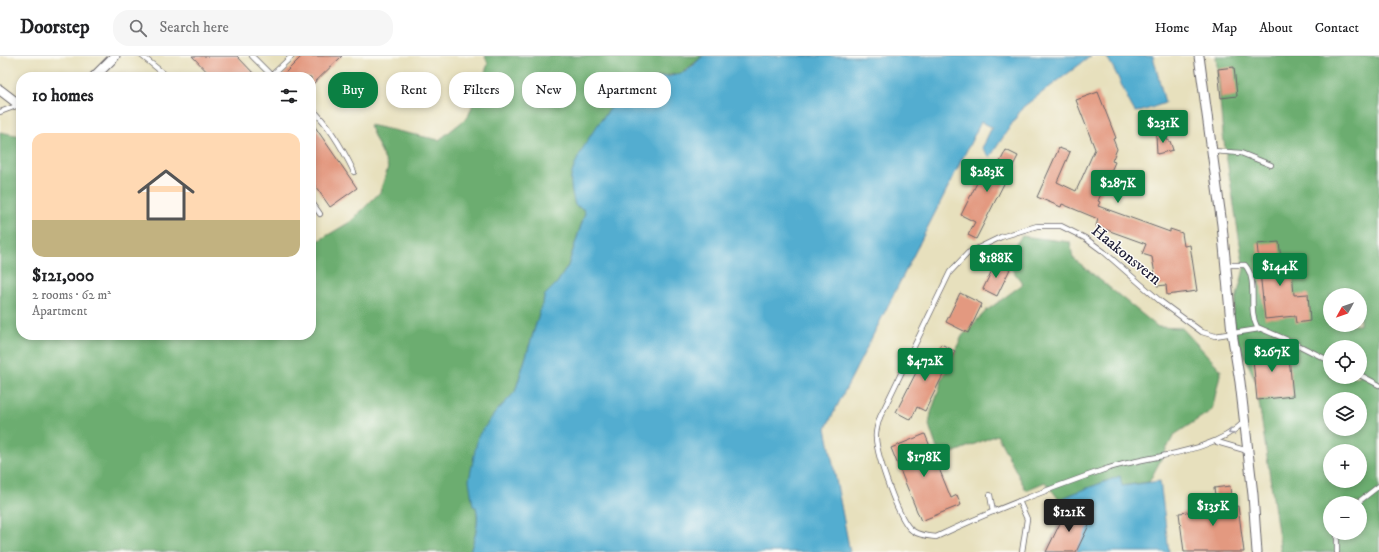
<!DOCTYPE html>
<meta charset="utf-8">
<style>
:root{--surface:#fff;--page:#f6f6f6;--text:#202124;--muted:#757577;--line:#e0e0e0;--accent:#0b8043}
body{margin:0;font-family:"IM FELL DW Pica",serif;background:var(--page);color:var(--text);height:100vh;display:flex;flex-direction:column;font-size:15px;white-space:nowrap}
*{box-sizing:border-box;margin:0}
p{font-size:13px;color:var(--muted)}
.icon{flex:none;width:22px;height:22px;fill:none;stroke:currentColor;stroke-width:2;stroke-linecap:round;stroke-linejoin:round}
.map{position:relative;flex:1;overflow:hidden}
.drawer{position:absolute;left:16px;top:16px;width:300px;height:268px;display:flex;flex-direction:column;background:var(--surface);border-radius:16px;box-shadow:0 2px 6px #0003}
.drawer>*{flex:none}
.guide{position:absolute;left:328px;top:16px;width:380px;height:36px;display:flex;gap:8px}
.needle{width:26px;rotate:230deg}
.controls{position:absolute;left:1323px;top:232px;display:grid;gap:8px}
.controls a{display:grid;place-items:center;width:44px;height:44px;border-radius:50%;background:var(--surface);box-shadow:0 2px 6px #0003;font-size:20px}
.price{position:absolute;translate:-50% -34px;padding:0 9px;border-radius:4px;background:var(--accent);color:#fff;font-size:13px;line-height:26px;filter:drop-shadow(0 1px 2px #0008)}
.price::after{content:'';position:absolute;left:50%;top:24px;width:12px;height:9px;margin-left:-6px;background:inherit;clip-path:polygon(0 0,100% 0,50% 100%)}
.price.current{background:#222;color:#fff}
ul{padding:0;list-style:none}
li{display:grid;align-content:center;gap:8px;height:212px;padding:0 16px}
li span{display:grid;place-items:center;height:124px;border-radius:12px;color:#555}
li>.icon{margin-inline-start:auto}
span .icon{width:72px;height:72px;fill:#fffc;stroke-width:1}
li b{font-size:17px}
h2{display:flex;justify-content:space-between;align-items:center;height:48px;padding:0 16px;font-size:17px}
.chip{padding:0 14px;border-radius:16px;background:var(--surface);box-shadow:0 2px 6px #0003;font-size:14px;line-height:36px}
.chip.current{background:var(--accent);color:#fff}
header{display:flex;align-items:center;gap:24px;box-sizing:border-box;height:56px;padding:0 20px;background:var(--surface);border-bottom:1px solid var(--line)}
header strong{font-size:19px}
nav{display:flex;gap:22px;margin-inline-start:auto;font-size:14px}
.search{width:280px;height:36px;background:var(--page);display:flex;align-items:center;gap:10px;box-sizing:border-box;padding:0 14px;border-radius:16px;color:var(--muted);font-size:15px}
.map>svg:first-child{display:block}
.forest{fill:#6cad70;stroke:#476856;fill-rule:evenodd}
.water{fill:#52add0;stroke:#3a6886}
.building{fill:#e39980}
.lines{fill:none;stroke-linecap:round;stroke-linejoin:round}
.lane-casing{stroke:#676468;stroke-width:6}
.street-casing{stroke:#676468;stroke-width:11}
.lane{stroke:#fff;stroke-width:4.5}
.street{stroke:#fff;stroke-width:9}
.oneway{stroke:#9c9ca7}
.labels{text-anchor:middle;stroke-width:3;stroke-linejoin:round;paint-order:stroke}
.street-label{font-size:16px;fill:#22223b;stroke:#fdfcf7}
</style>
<header>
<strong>Doorstep</strong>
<div class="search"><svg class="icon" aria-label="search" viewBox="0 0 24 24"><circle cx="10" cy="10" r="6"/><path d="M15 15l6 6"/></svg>Search here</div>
<nav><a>Home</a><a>Map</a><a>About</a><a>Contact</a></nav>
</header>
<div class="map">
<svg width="1379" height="496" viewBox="0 0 1379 496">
<rect width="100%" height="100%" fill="#fdfcf7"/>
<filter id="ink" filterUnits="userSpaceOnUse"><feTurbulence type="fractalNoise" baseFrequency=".025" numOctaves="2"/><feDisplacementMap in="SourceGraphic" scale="8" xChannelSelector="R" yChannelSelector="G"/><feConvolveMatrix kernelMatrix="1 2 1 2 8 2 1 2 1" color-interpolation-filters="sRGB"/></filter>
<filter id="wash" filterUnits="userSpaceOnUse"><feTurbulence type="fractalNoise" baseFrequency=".012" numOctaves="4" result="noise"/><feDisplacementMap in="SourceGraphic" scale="16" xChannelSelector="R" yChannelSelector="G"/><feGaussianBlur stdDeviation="0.9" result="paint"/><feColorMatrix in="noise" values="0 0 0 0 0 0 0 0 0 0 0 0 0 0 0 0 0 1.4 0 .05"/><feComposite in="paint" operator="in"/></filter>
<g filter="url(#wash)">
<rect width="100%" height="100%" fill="#e7e0bd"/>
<!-- forest -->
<g class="forest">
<path d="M485,0H703L682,17L657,21L638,27L617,45L603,61L571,122L575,149L583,153L585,157L568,210L557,227L545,239L515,336L495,357L476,451C480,466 475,481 470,496H0V76L21,80V279H311V189L350,166L380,136L388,111L369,69L439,84L468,61L488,8Z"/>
<path d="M1216,0H1379V496H1281L1256,326L1230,267L1244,213L1223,79ZM1330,239H1360V269H1330ZM1330,291H1360V321H1330ZM1330,343H1360V373H1330ZM1330,395H1360V425H1330ZM1330,447H1360V477H1330Z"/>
<path d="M1022,180L1070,186L1073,202L1158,271L1182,272L1221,314L1212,354L1174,379L1149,426L1121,430L1120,420C1100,428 1080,434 1061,443L1062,447L1045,426L1026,434L997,379L940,402L929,369L931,357L942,324L962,280L986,255L1023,228L1004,203Z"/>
</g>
<!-- water -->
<g class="water">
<path d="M703,0H1091L1023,51L990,101L982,92L992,71L981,66L826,372L850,496H470C475,481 480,466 476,451L473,450L469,424L478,380L495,357L515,336L545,239L557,227L568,210L585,157L583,153L575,149C573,141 570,130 571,122C575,96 616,37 640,27C654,21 669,22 682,17C689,15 697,5 703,0Z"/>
<path d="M1106,0H1153L1165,47L1142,55L1135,56C1124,38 1118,17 1106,0Z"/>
<path d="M1120,420L1122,430L1160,425L1169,496H1046L1065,455L1061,443C1080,434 1100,428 1120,420Z"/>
</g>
<g id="blocks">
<!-- building -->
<g class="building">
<polygon points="192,0 237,0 257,21 212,21"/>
<polygon points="302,0 342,0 311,30 311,21 281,21"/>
<polygon points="1234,11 1237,40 1221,42 1218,13"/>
<polygon points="1098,36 1116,82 1113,83 1117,93 1112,105 1115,106 1098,145 1100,146 1098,150 1170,176 1170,173 1182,177 1184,190 1190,189 1197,235 1167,239 1166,229 1157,230 1152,201 1142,198 1146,188 1096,170 1098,163 1062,148 1061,151 1037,141 1059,92 1070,96 1057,126 1076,135 1095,93 1076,44"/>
<polygon points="311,65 357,132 330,151 311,124"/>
<polygon points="1165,76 1168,85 1170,85 1173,94 1157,98 1156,79"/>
<polygon points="1006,94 1018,100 976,183 968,179 975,166 961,159 983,115 993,120"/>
<polygon points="1279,186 1282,210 1290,209 1292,214 1294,239 1308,238 1310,265 1296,267 1295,260 1265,263 1257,188"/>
<polygon points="996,206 1010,213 997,240 983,233"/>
<polygon points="960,237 982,248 968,277 946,266"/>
<polygon points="941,288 955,295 925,355 917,351 911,364 896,356 927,295 935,299"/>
<polygon points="1279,291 1279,293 1288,292 1293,340 1257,344 1252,293"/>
<polygon points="925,378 951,442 957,439 961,449 921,465 891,392"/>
<polygon points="1230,430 1232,451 1238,450 1244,496 1184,496 1179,457 1217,453 1214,432"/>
<polygon points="1067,453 1091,465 1076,496 1046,496"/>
</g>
</g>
</g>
<g filter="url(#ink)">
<use href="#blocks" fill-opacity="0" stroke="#676468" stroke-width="1"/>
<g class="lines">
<defs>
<g id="lane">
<polyline points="142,0 168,21"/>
<polyline points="252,0 273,21"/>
<polyline points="270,21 292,0"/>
<path d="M311,52C330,70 343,93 354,116"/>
<polyline points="0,56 19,49"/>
<polyline points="1213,95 1241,97 1271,109"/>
<polyline points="311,145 320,158"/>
<path d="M1225,209H1245C1259,225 1247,252 1257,271L1290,285L1330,305"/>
<polyline points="1360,319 1379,329"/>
<path d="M1244,366C1212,398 1149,399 1106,413C1048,433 991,455 936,481C928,480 920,480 913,475C899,467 877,399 876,382C875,376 878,367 880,361L950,216L968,197L1001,181L1037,170H1061L1085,182L1104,196L1160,245L1202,276L1215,280L1259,273"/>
<polyline points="1217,386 1248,395"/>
<polyline points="990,439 993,456"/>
<polyline points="1019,445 1027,463 1022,496"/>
<polyline points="1357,447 1379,430"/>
<polyline points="1337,477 1337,496"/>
</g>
<g id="street">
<polyline points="1199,0 1222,169 1232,277 1240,326 1253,439 1257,496"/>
<polyline points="94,21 115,0"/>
<polyline points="0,34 21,50"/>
</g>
</defs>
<!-- lane casing -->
<use href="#lane" class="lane-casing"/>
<!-- street casing -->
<use href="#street" class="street-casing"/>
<!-- lane -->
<use href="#lane" class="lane"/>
<!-- street -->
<use href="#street" class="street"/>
</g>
<!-- one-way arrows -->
<defs><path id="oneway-chevron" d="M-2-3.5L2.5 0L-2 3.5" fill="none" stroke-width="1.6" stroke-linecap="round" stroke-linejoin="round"/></defs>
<use class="oneway" href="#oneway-chevron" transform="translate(1231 376) rotate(150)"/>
</g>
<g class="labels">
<!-- street labels -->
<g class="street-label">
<text transform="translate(1127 198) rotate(39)" y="6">Haakonsvern</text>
</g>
</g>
</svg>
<div class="controls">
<a><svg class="needle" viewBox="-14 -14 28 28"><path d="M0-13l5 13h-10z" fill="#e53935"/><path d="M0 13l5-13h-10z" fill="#757577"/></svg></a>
<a><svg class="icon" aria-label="locate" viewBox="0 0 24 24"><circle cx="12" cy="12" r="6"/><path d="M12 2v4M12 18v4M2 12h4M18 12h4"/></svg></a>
<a><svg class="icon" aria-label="layers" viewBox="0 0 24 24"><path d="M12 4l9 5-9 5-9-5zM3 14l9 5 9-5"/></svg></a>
<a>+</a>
<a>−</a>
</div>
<b class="price" style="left:1163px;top:88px">$231K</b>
<b class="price" style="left:987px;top:137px">$283K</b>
<b class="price" style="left:1118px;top:148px">$287K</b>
<b class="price" style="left:996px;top:223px">$188K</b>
<b class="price" style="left:1280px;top:231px">$144K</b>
<b class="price" style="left:1272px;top:317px">$267K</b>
<b class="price" style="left:925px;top:326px">$472K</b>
<b class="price" style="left:924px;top:422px">$178K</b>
<b class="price" style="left:1213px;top:471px">$135K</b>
<b class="price current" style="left:1069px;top:477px">$121K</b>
<div class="guide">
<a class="chip current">Buy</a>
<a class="chip">Rent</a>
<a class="chip">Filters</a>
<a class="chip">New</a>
<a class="chip">Apartment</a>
</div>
<section class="drawer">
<h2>10 homes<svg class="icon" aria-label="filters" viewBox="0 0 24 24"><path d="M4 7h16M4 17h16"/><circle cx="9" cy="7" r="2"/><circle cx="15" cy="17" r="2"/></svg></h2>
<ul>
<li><span style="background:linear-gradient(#ffd9b3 70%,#c2b280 0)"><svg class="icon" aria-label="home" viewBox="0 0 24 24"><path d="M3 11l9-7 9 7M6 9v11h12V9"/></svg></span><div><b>$121,000</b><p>2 rooms · 62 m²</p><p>Apartment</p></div></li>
</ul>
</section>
</div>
